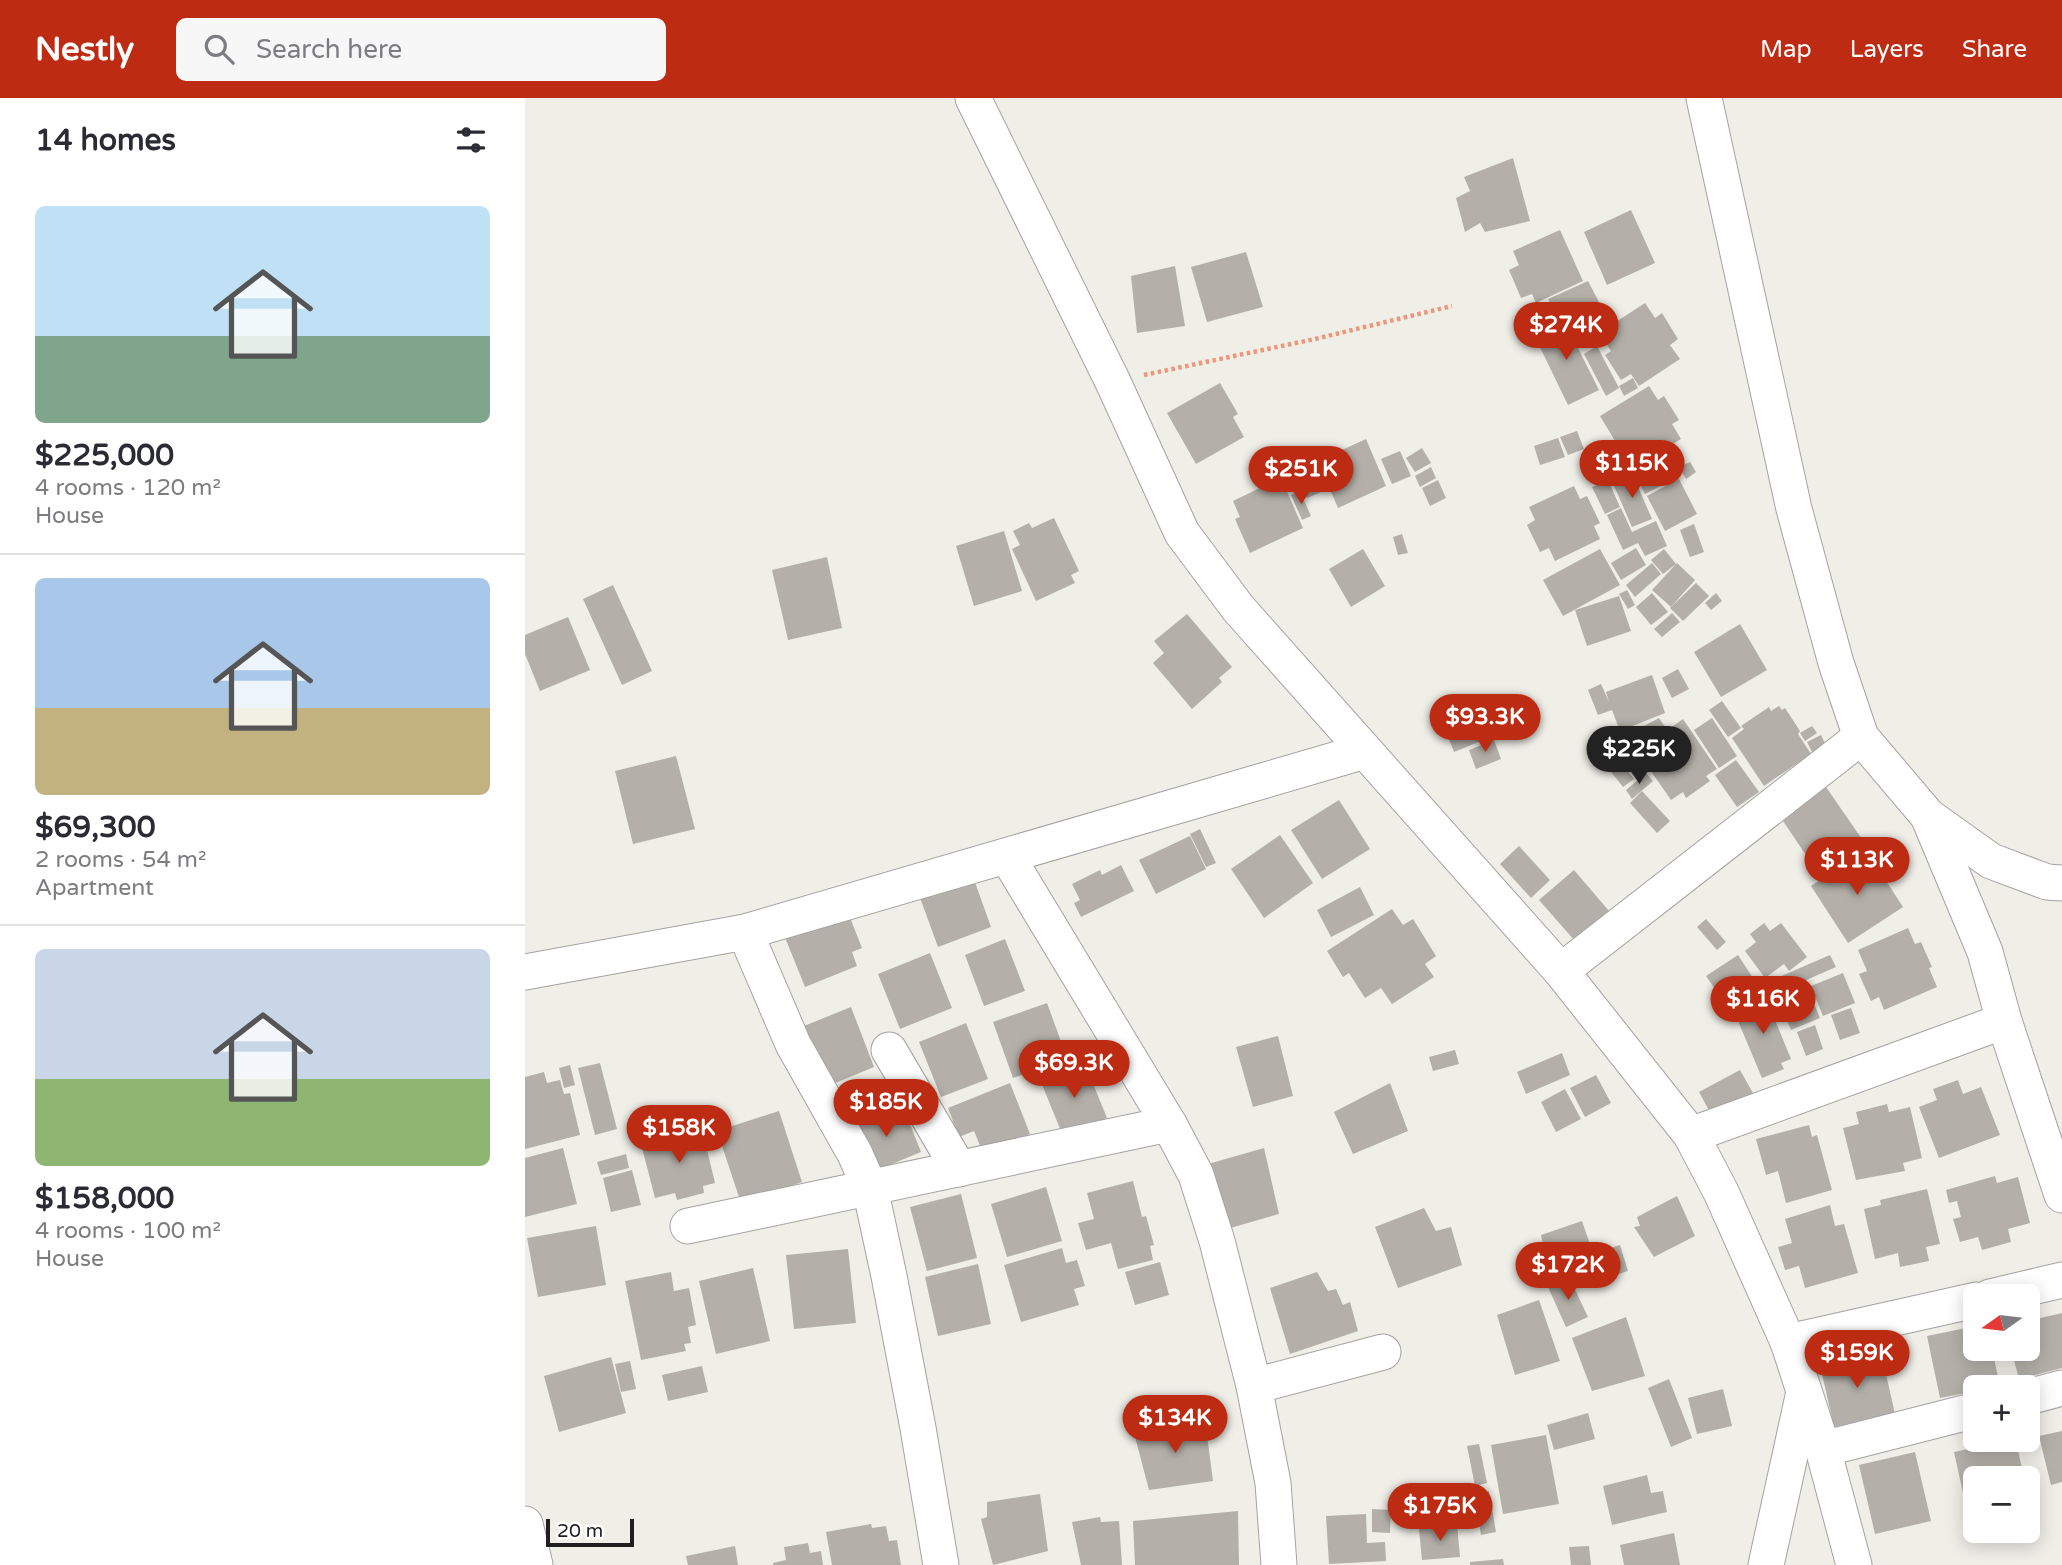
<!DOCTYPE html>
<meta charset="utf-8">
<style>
:root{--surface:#fff;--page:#f7f7f7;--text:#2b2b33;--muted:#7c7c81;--line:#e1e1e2;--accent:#bd2b12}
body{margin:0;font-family:"Varela Round",sans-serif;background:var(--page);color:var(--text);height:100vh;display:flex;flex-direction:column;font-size:26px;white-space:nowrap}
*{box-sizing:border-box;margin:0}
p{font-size:23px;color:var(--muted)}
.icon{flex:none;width:38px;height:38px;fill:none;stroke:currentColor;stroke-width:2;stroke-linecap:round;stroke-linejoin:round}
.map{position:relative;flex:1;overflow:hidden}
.details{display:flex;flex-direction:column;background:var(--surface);width:525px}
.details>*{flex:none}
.needle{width:46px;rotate:256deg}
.controls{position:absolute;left:1438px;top:1186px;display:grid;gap:14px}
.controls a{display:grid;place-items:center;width:77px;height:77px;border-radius:10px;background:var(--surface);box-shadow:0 4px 18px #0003;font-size:35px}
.scale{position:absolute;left:21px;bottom:18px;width:88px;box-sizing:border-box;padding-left:7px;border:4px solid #1f1f1f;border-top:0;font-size:19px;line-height:24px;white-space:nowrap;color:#1f1f1f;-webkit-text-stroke:5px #fff;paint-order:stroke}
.price{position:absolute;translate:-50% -60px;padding:0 16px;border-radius:24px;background:var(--accent);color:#fff;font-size:23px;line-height:46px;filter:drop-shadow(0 2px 4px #0008)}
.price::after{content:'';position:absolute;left:50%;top:42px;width:21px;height:16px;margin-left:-10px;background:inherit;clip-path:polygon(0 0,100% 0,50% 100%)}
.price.selected{background:#222;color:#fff}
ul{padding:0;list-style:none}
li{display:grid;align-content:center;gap:14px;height:371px;padding:0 35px}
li+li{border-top:2px solid var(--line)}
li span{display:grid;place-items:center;height:217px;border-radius:10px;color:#555}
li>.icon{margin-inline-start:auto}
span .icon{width:126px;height:126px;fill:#fffc;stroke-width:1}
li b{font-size:30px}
h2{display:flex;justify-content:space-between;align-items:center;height:84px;padding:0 35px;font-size:30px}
header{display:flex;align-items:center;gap:42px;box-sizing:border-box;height:98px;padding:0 35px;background:var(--accent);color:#fff}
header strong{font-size:33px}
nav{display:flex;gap:38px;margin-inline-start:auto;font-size:24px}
.search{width:490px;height:63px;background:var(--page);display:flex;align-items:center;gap:18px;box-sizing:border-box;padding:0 24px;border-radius:10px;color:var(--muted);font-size:26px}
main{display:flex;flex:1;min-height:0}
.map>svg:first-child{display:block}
.building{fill:#b4b0a9}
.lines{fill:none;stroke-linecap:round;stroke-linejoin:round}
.minor-casing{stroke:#a3a3a3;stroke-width:37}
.path{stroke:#ee9679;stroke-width:4.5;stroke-dasharray:3.5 3.5;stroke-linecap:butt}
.minor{stroke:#fff;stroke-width:35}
</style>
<header>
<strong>Nestly</strong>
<div class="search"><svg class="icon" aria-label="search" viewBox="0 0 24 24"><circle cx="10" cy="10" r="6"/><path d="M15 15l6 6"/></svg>Search here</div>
<nav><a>Map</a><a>Layers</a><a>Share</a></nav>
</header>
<main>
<section class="details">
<h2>14 homes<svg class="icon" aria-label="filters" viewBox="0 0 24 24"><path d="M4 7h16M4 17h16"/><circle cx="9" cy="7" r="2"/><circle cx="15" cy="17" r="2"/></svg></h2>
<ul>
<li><span style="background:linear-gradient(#bfe0f5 60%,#7fa58c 0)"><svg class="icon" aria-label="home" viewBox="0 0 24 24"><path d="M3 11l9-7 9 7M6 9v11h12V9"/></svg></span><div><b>$225,000</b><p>4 rooms · 120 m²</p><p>House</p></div></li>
<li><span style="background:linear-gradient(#a9c7e8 60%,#c2b280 0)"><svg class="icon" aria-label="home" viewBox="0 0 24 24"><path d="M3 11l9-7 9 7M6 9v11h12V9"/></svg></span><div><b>$69,300</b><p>2 rooms · 54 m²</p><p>Apartment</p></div></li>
<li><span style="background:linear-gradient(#c9d6e8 60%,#8fb573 0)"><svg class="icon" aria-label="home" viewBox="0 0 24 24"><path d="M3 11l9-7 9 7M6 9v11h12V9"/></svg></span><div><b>$158,000</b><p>4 rooms · 100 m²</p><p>House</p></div></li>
</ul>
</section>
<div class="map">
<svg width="1537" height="1467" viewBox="0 0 1537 1467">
<rect width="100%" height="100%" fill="#efeee7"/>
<!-- building -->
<g class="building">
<polygon points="988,60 1005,123 960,134 955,125 940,134 931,100 945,93 939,79"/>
<polygon points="1106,112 1130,165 1082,187 1059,134"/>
<polygon points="1035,132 1058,183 1011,205 1007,196 996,200 984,172 994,167 988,153"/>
<polygon points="721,154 738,209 682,224 666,169"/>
<polygon points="650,168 660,228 612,235 606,178"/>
<polygon points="1063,183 1075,206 1031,216 1023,201"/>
<polygon points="1120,205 1130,220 1137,215 1153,241 1145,247 1155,261 1114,288 1106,276 1096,282 1080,257 1086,253 1074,235"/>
<polygon points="1038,220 1074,292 1043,307 1008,235"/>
<polygon points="1072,248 1094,290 1081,298 1059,256"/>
<polygon points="1108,280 1113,290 1099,298 1094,288"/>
<polygon points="695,285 713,316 708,319 719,339 671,366 642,315"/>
<polygon points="1124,288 1133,302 1139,298 1154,322 1147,326 1156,341 1107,371 1075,318"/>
<polygon points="1052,333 1059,351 1043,357 1035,339"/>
<polygon points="1033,340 1040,359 1015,367 1009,348"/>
<polygon points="841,341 861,388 813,410 793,363"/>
<polygon points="783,350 801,392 782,400 764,359"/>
<polygon points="897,350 906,365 890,374 881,360"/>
<polygon points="875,353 886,378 867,386 856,361"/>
<polygon points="1142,358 1153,379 1120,396 1109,374"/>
<polygon points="1165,364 1171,374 1161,381 1154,369"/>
<polygon points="906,369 911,380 895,389 890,378"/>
<polygon points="1107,375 1127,421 1107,429 1087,383"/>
<polygon points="756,380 778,430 725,455 710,421 715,419 708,403"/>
<polygon points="1154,381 1172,416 1140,433 1122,398"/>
<polygon points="913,382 921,400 905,408 897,390"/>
<polygon points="1083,382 1095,409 1080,416 1067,389"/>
<polygon points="1049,388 1055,401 1062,398 1075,425 1069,428 1075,441 1030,463 1024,450 1015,454 1002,427 1010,422 1004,409"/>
<polygon points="775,393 786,418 777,422 766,397"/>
<polygon points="1096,410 1107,434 1131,423 1142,448 1120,458 1113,445 1098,452 1082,417"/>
<polygon points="529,420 554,473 546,477 550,485 511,503 487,451 495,447 488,433 504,425 507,430"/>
<polygon points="1169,426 1179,454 1165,459 1155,432"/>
<polygon points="479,433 497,493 449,508 431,448"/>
<polygon points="877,436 883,455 873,457 868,439"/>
<polygon points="1111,450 1121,467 1096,482 1086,465"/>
<polygon points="838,451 860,488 826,509 804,471"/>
<polygon points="1075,451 1095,487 1038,518 1018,482"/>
<polygon points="1139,451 1151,466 1138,476 1126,462"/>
<polygon points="302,459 317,530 263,542 247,472"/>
<polygon points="1127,465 1136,476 1110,499 1101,487"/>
<polygon points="1152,465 1170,482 1146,509 1127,492"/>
<polygon points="1171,485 1184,498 1158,523 1145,510"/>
<polygon points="88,487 127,573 97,587 58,501"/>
<polygon points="1102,492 1110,507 1103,511 1094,496"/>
<polygon points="1127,495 1143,514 1126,527 1111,509"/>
<polygon points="1191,495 1197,503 1186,512 1180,505"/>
<polygon points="1094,498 1106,533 1062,548 1050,512"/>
<polygon points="1147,515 1155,524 1137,539 1129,531"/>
<polygon points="662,516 707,569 694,580 697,584 667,611 628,565 639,555 629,543"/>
<polygon points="43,519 65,572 15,593 0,556 0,537"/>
<polygon points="1215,526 1242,572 1196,599 1169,554"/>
<polygon points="1153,571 1164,591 1147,600 1137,580"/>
<polygon points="1127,577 1140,615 1095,633 1087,612 1073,617 1063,592 1076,586 1084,604 1081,594"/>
<polygon points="1197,603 1216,630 1203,639 1184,612"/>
<polygon points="1254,608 1257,612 1260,610 1275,633 1273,636 1286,656 1239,688 1207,640 1219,631 1216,628 1244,609 1246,613"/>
<polygon points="951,616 961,641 929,654 919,629"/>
<polygon points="1134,620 1140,629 1107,647 1102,637"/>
<polygon points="1187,620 1212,658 1194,670 1169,632"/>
<polygon points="1158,621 1192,671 1181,678 1185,683 1161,700 1158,694 1146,702 1112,653"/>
<polygon points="1287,628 1292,635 1280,643 1275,635"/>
<polygon points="1093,634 1101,648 1089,654 1081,640"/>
<polygon points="1296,637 1306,658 1293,666 1282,644"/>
<polygon points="969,642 976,661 951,671 944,652"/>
<polygon points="1083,648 1109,681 1098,689 1072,656"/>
<polygon points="1103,648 1121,673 1111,681 1092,657"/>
<polygon points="151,658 170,731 108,746 90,673"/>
<polygon points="1211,662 1234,694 1212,709 1190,677"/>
<polygon points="1121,675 1128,683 1107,701 1101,692"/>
<polygon points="1301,689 1339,744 1293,775 1256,720"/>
<polygon points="1117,693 1145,723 1132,735 1105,705"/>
<polygon points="814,702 845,751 797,781 766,732"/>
<polygon points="675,731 691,765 681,769 665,736"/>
<polygon points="755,737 788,785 739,820 706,771"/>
<polygon points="665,738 681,771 631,796 614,762"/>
<polygon points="994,748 1025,782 1006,800 975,766"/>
<polygon points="1341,752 1378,809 1323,845 1286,788"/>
<polygon points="596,767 609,793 556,819 549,805 555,802 547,786 575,772 577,777"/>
<polygon points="1049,772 1084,813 1050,843 1014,802"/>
<polygon points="447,776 466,829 413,849 394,797"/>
<polygon points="835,789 849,817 806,839 792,812"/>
<polygon points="867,811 878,827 888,821 911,858 900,866 909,879 867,906 856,890 840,900 824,875 818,879 802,853"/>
<polygon points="322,812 337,850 327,854 332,868 280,889 259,837"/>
<polygon points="1181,821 1201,844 1192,852 1172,829"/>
<polygon points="1239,825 1245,833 1256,825 1282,859 1264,873 1259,866 1240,880 1220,853 1231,844 1225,836"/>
<polygon points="1383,830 1390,846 1396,844 1407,869 1404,870 1412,889 1359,912 1354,899 1346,903 1334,876 1342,873 1333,852"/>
<polygon points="480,841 500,893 459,908 440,857"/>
<polygon points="405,855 427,910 375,931 353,876"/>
<polygon points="1213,857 1230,883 1199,904 1181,878"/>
<polygon points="1305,857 1311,869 1252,895 1247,882"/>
<polygon points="1318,875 1330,905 1298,918 1286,888"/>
<polygon points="1281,887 1295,920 1266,932 1252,900"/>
<polygon points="1240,898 1266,961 1256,965 1259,971 1237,980 1208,911"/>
<polygon points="522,905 542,960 488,980 468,924"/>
<polygon points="326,909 349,969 303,988 279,928"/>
<polygon points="1326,910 1335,935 1315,942 1306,917"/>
<polygon points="441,925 463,981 416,999 394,944"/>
<polygon points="1290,927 1298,951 1281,958 1272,934"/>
<polygon points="753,938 768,998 728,1009 711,949"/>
<polygon points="930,952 934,966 908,973 904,959"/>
<polygon points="1037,955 1045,977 1001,996 992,974"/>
<polygon points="75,965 92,1031 70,1037 53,970"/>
<polygon points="560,966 582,1020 538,1038 516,984"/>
<polygon points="45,967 50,987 39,990 34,970"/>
<polygon points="1215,972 1228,995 1187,1018 1174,994"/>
<polygon points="19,974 22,985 35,982 39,996 45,995 55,1037 0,1051 0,979"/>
<polygon points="1071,977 1086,1005 1060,1019 1045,990"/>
<polygon points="1433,982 1438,996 1456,989 1475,1037 1414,1060 1394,1009 1412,1002 1408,991"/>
<polygon points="485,985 505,1036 458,1055 449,1033 434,1039 423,1010"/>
<polygon points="865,985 883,1033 828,1056 809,1014"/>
<polygon points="1040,991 1056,1021 1031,1034 1016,1004"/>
<polygon points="377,1006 396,1054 345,1075 326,1027"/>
<polygon points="1362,1006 1364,1014 1385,1009 1397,1060 1378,1065 1380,1073 1331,1082 1318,1030 1334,1026 1331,1014"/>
<polygon points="254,1013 277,1084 216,1105 192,1033"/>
<polygon points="1284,1027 1287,1039 1292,1037 1307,1092 1261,1105 1253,1073 1241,1077 1231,1041"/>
<polygon points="177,1031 190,1085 178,1088 179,1095 152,1102 150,1095 130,1100 116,1046"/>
<polygon points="38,1050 52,1106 0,1119 0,1060"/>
<polygon points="739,1050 754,1116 702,1131 683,1066"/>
<polygon points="101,1056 104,1070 76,1077 72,1064"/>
<polygon points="107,1072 116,1107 86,1114 78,1080"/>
<polygon points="1470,1078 1472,1085 1493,1079 1505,1125 1483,1131 1486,1144 1457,1152 1453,1139 1435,1144 1428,1121 1436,1119 1432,1103 1424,1105 1421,1092"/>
<polygon points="608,1083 617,1119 621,1118 629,1147 625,1148 628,1162 593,1171 586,1145 561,1152 553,1125 569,1121 562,1095"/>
<polygon points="521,1089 537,1143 482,1159 466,1106"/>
<polygon points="1402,1091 1415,1146 1401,1149 1404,1163 1375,1169 1373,1155 1350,1161 1339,1111 1356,1107 1355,1102"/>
<polygon points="436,1096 452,1160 402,1173 385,1109"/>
<polygon points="1152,1098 1170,1138 1129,1159 1109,1129 1115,1128 1112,1119"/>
<polygon points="1305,1107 1310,1128 1319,1126 1333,1175 1280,1190 1274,1168 1260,1172 1253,1149 1267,1145 1260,1121"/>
<polygon points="899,1110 911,1133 926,1129 937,1167 873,1190 850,1129"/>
<polygon points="1057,1123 1076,1179 1052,1188 1046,1172 1035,1176 1033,1168 1023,1171 1016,1137"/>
<polygon points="71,1128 81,1187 13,1199 2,1140"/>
<polygon points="1095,1147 1103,1173 1082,1180 1074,1154"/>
<polygon points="537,1150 541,1165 552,1162 560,1188 549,1191 554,1207 496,1224 479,1167"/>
<polygon points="323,1151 331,1225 269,1231 261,1157"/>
<polygon points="635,1164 644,1197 610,1207 600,1174"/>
<polygon points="453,1166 466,1226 413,1238 400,1179"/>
<polygon points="228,1170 245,1243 191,1256 174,1183"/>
<polygon points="146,1174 149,1193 164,1190 171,1227 163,1229 166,1245 159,1246 161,1253 116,1262 100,1183"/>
<polygon points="792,1174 803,1193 811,1191 818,1207 825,1204 833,1233 765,1256 745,1190"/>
<polygon points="1044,1179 1063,1219 1041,1229 1023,1189"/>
<polygon points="1014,1202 1035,1263 990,1277 972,1217"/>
<polygon points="1537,1215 1537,1270 1494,1281 1486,1251 1503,1251 1503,1223"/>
<polygon points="1101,1219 1120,1278 1067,1293 1047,1240"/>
<polygon points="1451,1228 1451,1251 1467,1251 1475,1288 1451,1290 1451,1293 1415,1300 1402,1238"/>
<polygon points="1356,1254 1370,1316 1309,1329 1295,1267"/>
<polygon points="86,1259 101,1315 34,1334 19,1278"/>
<polygon points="105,1263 111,1291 96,1294 90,1266"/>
<polygon points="177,1268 183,1294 143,1303 137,1277"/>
<polygon points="1144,1281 1167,1340 1146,1349 1123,1290"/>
<polygon points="1198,1291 1207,1328 1172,1336 1163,1300"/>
<polygon points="1063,1315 1070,1341 1029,1352 1022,1327"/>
<polygon points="680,1322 688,1383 624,1392 609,1335"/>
<polygon points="1537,1333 1537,1384 1526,1387 1514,1338"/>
<polygon points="1021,1337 1034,1406 978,1416 966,1347"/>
<polygon points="1486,1342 1491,1342 1499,1381 1451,1381 1451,1411 1442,1413 1429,1354"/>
<polygon points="954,1346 962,1385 950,1388 942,1348"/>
<polygon points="1390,1354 1406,1423 1350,1436 1334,1367"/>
<polygon points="1122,1377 1126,1395 1138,1393 1142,1414 1087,1427 1078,1388"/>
<polygon points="964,1393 971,1434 956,1437 949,1396"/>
<polygon points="515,1396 523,1453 468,1467 456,1421 462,1419 462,1404"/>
<polygon points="847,1411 866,1412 865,1435 847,1434"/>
<polygon points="713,1413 714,1467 610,1467 608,1423"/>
<polygon points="841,1416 842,1445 860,1444 861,1463 804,1466 801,1418"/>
<polygon points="575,1419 576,1424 594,1423 597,1467 556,1467 547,1424"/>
<polygon points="346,1426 347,1430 361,1428 364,1443 372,1442 376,1467 307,1467 301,1434"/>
<polygon points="932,1427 935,1459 897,1462 894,1431"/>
<polygon points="1149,1435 1155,1467 1099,1467 1095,1447"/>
<polygon points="283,1445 285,1455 296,1453 298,1467 248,1467 248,1465 261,1462 259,1449"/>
<polygon points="210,1448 213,1467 163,1467 161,1458"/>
<polygon points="1064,1448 1066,1467 1046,1467 1044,1449"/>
<polygon points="978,1461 979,1467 945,1467 945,1464"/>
</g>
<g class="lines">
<defs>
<g id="minor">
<polyline points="448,0 588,284 657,435 713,510 1036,873 1166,1037 1196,1094 1263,1244 1298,1351 1329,1467"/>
<polyline points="1179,0 1269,411 1311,565 1336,639 1403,718 1466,763 1522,784 1537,785"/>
<polyline points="1403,718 1460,854 1479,923 1537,1097"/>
<polyline points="482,758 644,1026 671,1077 692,1143 729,1288 748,1385 754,1467"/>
<polyline points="220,834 268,946 330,1056 345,1090 364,1178 393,1330 416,1467"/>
<polyline points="1036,873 1336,639"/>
<polyline points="0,874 220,834 840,653"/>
<polyline points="364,952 434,1071"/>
<polyline points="1166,1037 1479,923"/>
<polyline points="163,1128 644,1026"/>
<polyline points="1465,1199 1537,1182"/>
<polyline points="1263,1244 1451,1202"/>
<polyline points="729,1288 858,1254"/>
<polyline points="1503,1299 1537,1290"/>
<polyline points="1298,1351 1451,1312"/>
<polyline points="0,1426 10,1467"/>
<polyline points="1241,1467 1279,1294"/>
</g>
</defs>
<!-- minor casing -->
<use href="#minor" class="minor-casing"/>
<!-- path -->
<polyline class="path" points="619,277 790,241 927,208"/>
<!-- minor -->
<use href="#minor" class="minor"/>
</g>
</svg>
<div class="controls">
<a><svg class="needle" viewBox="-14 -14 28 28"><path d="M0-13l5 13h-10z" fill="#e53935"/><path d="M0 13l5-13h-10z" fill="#7c7c81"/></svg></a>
<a>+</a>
<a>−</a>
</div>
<div class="scale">20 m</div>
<b class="price" style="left:1041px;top:264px">$274K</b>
<b class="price" style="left:1107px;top:402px">$115K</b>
<b class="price" style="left:776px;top:408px">$251K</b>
<b class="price" style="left:960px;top:656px">$93.3K</b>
<b class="price selected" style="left:1114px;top:688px">$225K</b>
<b class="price" style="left:1332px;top:799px">$113K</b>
<b class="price" style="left:1238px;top:938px">$116K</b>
<b class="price" style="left:549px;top:1002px">$69.3K</b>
<b class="price" style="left:361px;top:1041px">$185K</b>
<b class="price" style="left:154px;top:1067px">$158K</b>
<b class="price" style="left:1043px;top:1204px">$172K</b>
<b class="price" style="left:1332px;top:1292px">$159K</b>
<b class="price" style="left:650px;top:1357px">$134K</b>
<b class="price" style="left:915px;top:1445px">$175K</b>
</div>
</main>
